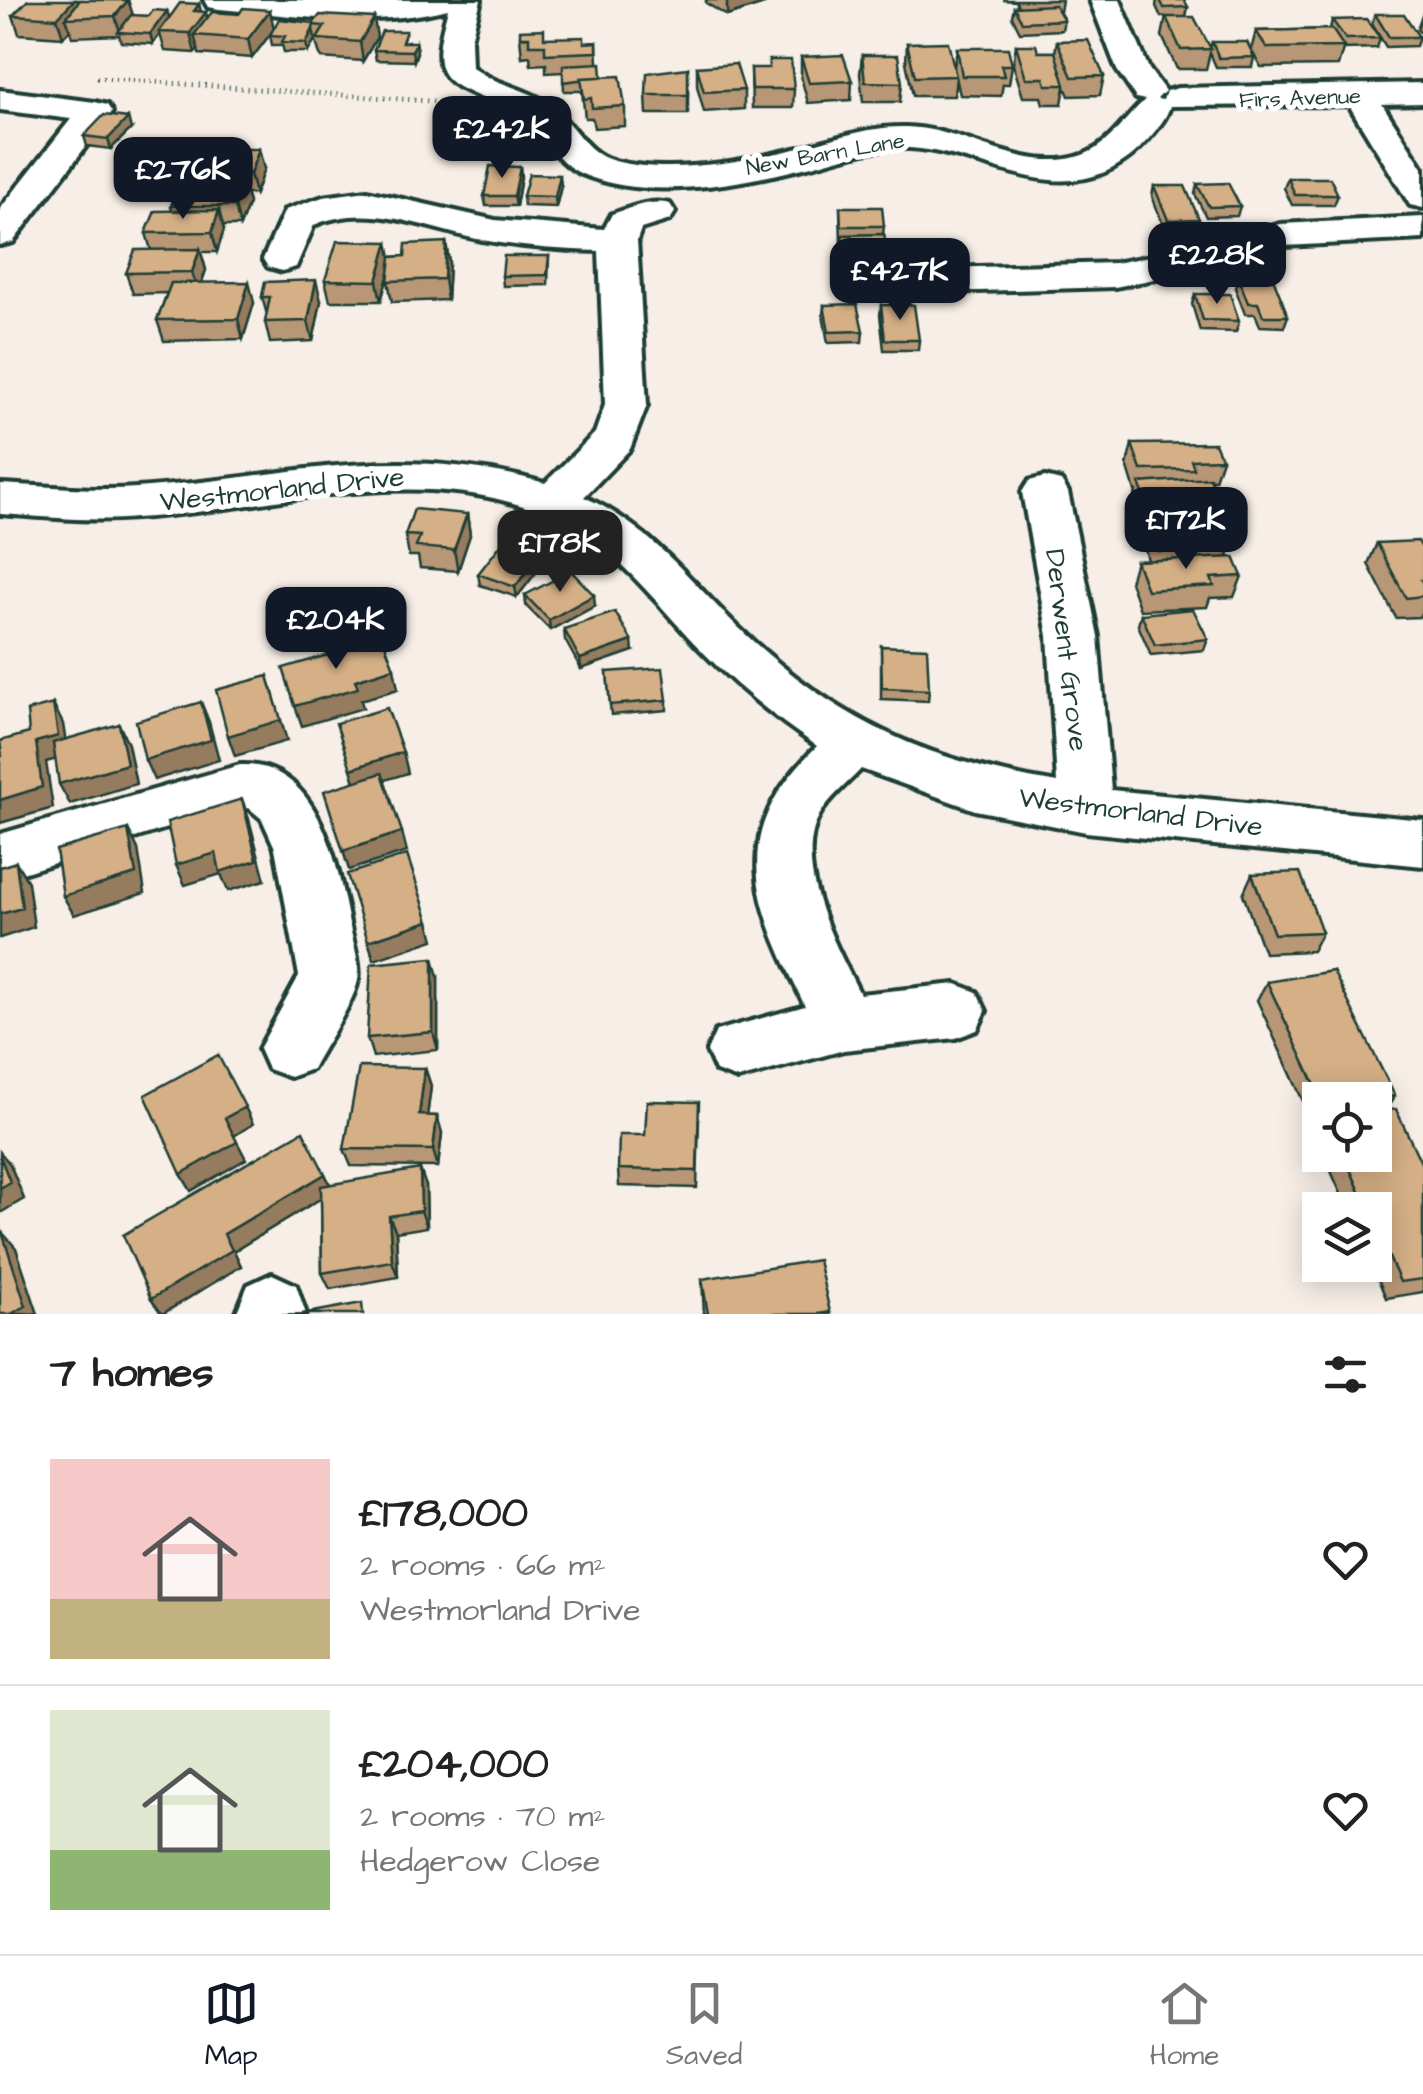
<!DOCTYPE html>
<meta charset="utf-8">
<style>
:root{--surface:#fff;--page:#f6f6f6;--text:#222;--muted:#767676;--line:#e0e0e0;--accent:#111827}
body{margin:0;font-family:"Architects Daughter",sans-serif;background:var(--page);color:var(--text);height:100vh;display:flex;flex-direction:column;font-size:38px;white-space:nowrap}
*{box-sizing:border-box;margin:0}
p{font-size:32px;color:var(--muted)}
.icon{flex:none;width:55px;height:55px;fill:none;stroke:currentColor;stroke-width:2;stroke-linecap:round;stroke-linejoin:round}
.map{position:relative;height:1314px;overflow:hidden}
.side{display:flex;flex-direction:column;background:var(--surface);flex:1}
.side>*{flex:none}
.buttons{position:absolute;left:1302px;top:1082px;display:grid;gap:20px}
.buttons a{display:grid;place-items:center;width:90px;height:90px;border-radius:0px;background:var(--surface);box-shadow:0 5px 25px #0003;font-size:50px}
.price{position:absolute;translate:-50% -85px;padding:0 22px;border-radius:20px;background:var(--accent);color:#fff;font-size:32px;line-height:65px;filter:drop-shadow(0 2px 5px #0008)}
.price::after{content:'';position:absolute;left:50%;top:60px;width:30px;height:22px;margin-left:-15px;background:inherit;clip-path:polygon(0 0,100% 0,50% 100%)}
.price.selected{background:#222;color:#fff}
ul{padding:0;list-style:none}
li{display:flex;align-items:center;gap:30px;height:250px;padding:0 50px}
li+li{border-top:2px solid var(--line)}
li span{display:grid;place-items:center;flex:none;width:280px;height:200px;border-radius:0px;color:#555}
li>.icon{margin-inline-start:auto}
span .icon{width:120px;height:120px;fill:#fffc;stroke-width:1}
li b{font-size:42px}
h2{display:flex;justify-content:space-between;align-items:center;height:120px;padding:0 50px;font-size:42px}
.dock{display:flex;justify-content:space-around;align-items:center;height:140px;border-top:2px solid var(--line);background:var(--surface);font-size:28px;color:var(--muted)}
.dock a{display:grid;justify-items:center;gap:5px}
.dock .selected{color:var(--accent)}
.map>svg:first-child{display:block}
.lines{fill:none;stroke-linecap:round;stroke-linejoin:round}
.minor-casing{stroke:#1f3d34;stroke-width:8}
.path{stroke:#1f3d34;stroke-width:5;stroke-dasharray:1 5;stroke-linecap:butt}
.minor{fill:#fff;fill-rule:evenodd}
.wall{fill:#b79774;stroke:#1f3d34;stroke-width:2.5}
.shaded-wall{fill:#957b5e;stroke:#1f3d34;stroke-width:2.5}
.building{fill:#d5b087;stroke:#1f3d34;stroke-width:2.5}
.labels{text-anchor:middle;stroke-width:10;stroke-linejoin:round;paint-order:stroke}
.far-street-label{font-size:22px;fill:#1f3d34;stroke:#fff}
.street-label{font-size:28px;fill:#1f3d34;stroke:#fff}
</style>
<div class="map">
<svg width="1423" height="1314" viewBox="0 0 1423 1314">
<rect width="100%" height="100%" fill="#f7efe7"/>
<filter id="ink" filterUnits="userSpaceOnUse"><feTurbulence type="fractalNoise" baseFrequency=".01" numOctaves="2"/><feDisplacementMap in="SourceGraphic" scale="20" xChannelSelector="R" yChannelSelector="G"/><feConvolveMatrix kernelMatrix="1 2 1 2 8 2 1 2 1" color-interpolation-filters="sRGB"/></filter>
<g filter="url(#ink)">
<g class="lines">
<defs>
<g id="minor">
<path d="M204,0H481L471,39L472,67C495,85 524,87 547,103C572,119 584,154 615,161C669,175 741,162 795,149C831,140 868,126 906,127C962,128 1021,172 1076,157C1108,149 1123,119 1145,100L1136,98L1117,70L1090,0H1120L1149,69L1165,91L1157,99L1163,100L1166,91L1178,88L1423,83V103L1382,104L1423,168V208L1410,205L1349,105L1170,106C1166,120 1151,137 1140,148C1062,223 980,144 895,148C862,149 831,162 799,169C734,185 646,201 582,174C552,161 541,124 510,110C448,81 425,87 448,9C371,28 296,16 219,9L208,7Z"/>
<polygon points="0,90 95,102 107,105 112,112 13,242 0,245 0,209 71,119 0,110"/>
<path d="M367,191L495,220L604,229L612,214C631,208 650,199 670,204L675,212L670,220L641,229L637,240L647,405L630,449L584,497C647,524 687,577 735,624C832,719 924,761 1057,783L1048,636L1022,492L1029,481L1045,477L1061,481L1068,492L1098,636L1111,790L1423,820V866L1086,832L975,810L861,769C847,784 828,799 819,816C792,868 837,948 860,994L956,984L977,992L986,1011L977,1030L956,1038L844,1050L738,1079L716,1071L707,1051L716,1031L805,1006C755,901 724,837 817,746C775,718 736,686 701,650C664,612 632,568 588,538C455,448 282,509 136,518C91,522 45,517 0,514V484C46,486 91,491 137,488C288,478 392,440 545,483L595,433L605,405L599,251C560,250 521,247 482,240C425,229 372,201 314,225L296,267L282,271L268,267L263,259L285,210L323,197Z"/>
<polygon points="1423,217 1423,239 1284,246 1223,265 1115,287 875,294 861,290 855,282 861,274 875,270 1115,263 1215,244 1280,224"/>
<path d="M240,765C320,761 338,867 350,927C353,942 361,966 358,980C353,1005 324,1045 312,1069L290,1077L268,1069L259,1049L299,976L275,848L262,819L249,808L212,814L0,880V834Z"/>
<polygon points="272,1274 296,1285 306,1314 236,1314 248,1285"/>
</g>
</defs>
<!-- minor casing -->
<use href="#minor" class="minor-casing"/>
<!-- path -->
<polyline class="path" points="97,78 444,102"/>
<!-- minor -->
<use href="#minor" class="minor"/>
</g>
<!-- wall -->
<g class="wall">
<polygon points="706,0 776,0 727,16 706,3"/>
<polygon points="1003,0 1062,0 1060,12 1059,12 1064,20 1062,30 1020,32 1012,16 1014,7 1018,6 1016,1"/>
<polygon points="1157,0 1184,0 1188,7 1186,17 1210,48 1212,42 1254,57 1252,67 1216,67 1210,53 1206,69 1177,69 1162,36 1166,17 1161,17 1156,6"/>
<polygon points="199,4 201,12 207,18 274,28 314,23 377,37 363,61 321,58 315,39 308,52 284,52 282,45 272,45 270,35 271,33 252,58 199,54 198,49 195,53 165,51 160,34 153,44 121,42 119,35 72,37 70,30 63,37 19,34 13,15 149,16 167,11 169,18"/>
<polygon points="1423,12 1423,36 1417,29"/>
<polygon points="1375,14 1419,37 1416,46 1386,47 1372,24"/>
<polygon points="1332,20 1380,38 1377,48 1343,49 1338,66 1261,67 1251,50 1256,31 1330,29"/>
<polygon points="520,37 545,38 584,43 597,42 598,63 602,77 625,106 625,126 594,128 592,118 585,118 582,91 564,91 563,72 546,73 546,64 531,65 530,56 522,57"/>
<polygon points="408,41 417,52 414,61 376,60 374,50"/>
<polygon points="1057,41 1104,76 1100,95 1069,96 1065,87 1062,104 1043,104 1041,97 1023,97 1013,64 1016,45 1038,52 1055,52"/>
<polygon points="907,43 954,67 957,48 1012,65 1009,84 1003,84 1001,96 960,95 956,77 954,96 913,96 906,62"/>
<polygon points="862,55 902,83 900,102 863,102 860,74"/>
<polygon points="801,57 852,81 851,100 808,103 801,77"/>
<polygon points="697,67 744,90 744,109 704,112 697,86"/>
<polygon points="688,68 688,114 647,114 646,95"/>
<polygon points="751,68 794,89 793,108 752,108"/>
<polygon points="131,129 111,149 87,146 84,136"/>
<polygon points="173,166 264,169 255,194 246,194 249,203 240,226 223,226 224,230 217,252 201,252 206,270 202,282 254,303 243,339 164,341 157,320 167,293 133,294 126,273 151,250 146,233 172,211 171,206 180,186"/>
<polygon points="520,167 521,177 516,206 486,206 484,196"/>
<polygon points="1288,178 1338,195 1334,205 1292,205 1284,188"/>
<polygon points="1197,184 1240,206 1237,216 1206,217 1195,194"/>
<polygon points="561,186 556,207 524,206 523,196"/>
<polygon points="1154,186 1199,219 1196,230 1165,230 1152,196"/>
<polygon points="840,207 884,226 883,234 887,252 886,263 844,264 841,245"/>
<polygon points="446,242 449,263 447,300 392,302 388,281 389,273 381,301 330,301 325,280 391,257 405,256"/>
<polygon points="549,256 548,285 503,286 502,276"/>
<polygon points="1238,277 1288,316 1284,327 1260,326 1255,314 1245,314 1235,288"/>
<polygon points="265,282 321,301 313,341 270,343 265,322 267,315 262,297"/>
<polygon points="1195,294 1239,321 1236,332 1200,331 1192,304"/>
<polygon points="824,305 863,331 862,342 828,343 823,315"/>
<polygon points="881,305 919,340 918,350 884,350 880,315"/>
<polygon points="1132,444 1222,459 1215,480 1211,480 1222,503 1217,520 1229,552 1228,557 1242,576 1234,597 1210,598 1207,607 1140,610 1130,582 1136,561 1148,561 1143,539 1146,529 1143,529 1133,504 1136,491 1135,491 1127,465"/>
<polygon points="467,514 470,535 458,571 420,568 418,556 409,556 405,535"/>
<polygon points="1377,543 1423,550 1423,609 1419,617 1396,618 1368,564"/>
<polygon points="545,561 517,597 480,585 478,574"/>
<polygon points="525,595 595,606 550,630 526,606"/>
<polygon points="1141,614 1208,639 1204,650 1151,655 1138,625"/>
<polygon points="564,629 633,651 581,669 565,640"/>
<polygon points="881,646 929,690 928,701 881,699"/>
<polygon points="607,672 667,700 667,710 611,715"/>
<polygon points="1252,874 1322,932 1312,951 1264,953 1243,894"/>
<polygon points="438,977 438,1050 373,1057 367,1038"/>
<polygon points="1267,982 1395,1096 1385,1111 1423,1167 1423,1292 1386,1298 1372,1265 1375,1265 1375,1210 1348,1210 1324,1155 1375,1155 1375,1100 1320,1100 1320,1124 1314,1125 1257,1000"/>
<polygon points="425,1068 431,1086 427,1116 437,1116 442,1133 438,1167 351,1166 344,1149"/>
<polygon points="699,1120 697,1188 619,1186 618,1169 645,1135"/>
<polygon points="325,1174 330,1184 426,1186 427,1227 396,1232 398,1277 330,1289 322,1273 321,1198 234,1251 241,1266 162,1314 151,1299"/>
<polygon points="702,1279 830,1312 830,1314 704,1314"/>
</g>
<!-- shaded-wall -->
<g class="shaded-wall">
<polygon points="74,0 80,0 66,18 70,30 63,37 57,18"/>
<polygon points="128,0 134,18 120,32 115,16"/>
<polygon points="727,0 776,0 727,16"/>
<polygon points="199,4 202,17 206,12 210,31 194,35 198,49 195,53 190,33 194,11"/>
<polygon points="270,10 274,29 252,58 248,39"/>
<polygon points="167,11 170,20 159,32 160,34 153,44 150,34"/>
<polygon points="374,18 377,37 363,61 360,42"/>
<polygon points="313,29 315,39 308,52 306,43"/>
<polygon points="416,42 417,52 414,61 412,51"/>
<polygon points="128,118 131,129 111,149 108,139"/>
<polygon points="259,149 264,169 255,194 250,174"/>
<polygon points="520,167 521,177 516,206 514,196"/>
<polygon points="218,168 223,188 220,196 214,176"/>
<polygon points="560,175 561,186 556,207 555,197"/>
<polygon points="243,183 249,203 240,226 235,206"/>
<polygon points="219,210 224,230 217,252 212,232"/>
<polygon points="388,242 392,262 381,301 377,281"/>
<polygon points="446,242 449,263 447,300 444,279"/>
<polygon points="200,249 206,270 198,292 192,272"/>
<polygon points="316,280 321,301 313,341 308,321"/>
<polygon points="249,282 254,303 243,339 238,319"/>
<polygon points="467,514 470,535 458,571 454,550"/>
<polygon points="543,550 545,561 517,597 515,587"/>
<polygon points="594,595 595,606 550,630 549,620"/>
<polygon points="632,641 633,651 581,669 580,659"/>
<polygon points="394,668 398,689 361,700 363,708 302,726 295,706 355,680"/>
<polygon points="268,676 287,741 235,756 228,736"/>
<polygon points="201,702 209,722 219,760 154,780 145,760"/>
<polygon points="53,704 63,724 68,756 46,762 53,808 0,823 0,800 36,742"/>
<polygon points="119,724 128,744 136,784 70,804 59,784"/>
<polygon points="403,752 408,773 357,789 351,769"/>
<polygon points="242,799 249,819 265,880 228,891 221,874 185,885 176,865"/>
<polygon points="128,829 138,849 145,893 74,915 63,896"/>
<polygon points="402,832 407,852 349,870 343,851"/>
<polygon points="16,862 28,882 34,927 0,938 0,914"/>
<polygon points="429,921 434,940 374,960 368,941"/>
<polygon points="433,958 438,977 438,1050 433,1032"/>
<polygon points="425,1068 431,1086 425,1133 419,1115"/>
<polygon points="245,1107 253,1124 234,1136 246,1159 191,1191 181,1174 225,1118"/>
<polygon points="437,1116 442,1133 438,1167 433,1150"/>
<polygon points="0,1152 10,1164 24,1199 0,1213"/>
<polygon points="420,1169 426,1186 427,1227 421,1211"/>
<polygon points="325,1174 333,1191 234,1251 241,1266 162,1314 151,1299 224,1234"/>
<polygon points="389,1216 396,1232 398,1277 392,1261"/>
<polygon points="2,1232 16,1248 38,1314 11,1314"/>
</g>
<!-- building -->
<g class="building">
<polygon points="28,0 74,0 57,18 13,15"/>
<polygon points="80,0 128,0 115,16 66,18"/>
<polygon points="1160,0 1184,0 1188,7 1164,8"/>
<polygon points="180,3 199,4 194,11 206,12 190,33 159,32"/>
<polygon points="1055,5 1064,20 1022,22 1014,7"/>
<polygon points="243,8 270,10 248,39 194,35 212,12 239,14"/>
<polygon points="153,10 167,11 150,34 118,32 131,15 149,16"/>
<polygon points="1375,14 1404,14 1419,37 1389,37"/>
<polygon points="320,15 374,18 360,42 317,39 325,26 312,25"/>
<polygon points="1166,17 1194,17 1211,49 1181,50"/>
<polygon points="279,19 314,23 313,29 306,43 282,42 285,36 270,35"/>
<polygon points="1366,19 1380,38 1346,39 1332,20"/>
<polygon points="544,29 544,38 584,37 584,43 597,42 597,52 545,54 545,45 529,45 529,37 520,37 520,30"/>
<polygon points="1332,29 1344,47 1267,48 1256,31"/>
<polygon points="382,31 406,31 402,42 416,42 412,51 374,50"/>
<polygon points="1088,40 1104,76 1072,77 1057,41"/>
<polygon points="948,42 956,76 915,77 907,43"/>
<polygon points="1212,42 1247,42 1254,57 1219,58"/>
<polygon points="1016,45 1036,45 1038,52 1055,52 1065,85 1046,85 1044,78 1026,78"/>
<polygon points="957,48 1008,48 1012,65 1001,65 1004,76 962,76"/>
<polygon points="843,55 852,81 809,83 801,57"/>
<polygon points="862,55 898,55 902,83 865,82"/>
<polygon points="769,60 791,60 794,89 752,89 751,68 769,68"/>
<polygon points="601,63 602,77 563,82 563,65"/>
<polygon points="736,64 744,90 704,92 697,67"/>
<polygon points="688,68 688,95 646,95 647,73"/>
<polygon points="620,76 625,106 592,108 591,98 584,99 581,78"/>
<polygon points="104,115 128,118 108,139 84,136"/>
<polygon points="198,149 259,149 250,174 228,174 230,168 218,168 214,176 181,177 185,166 173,166 177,157 195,157"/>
<polygon points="490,166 520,167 514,196 484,196"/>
<polygon points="529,174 560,175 555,197 523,196"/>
<polygon points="1288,178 1330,178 1338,195 1295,195"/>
<polygon points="243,183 235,206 171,206 180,185"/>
<polygon points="1228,183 1240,206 1209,207 1197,184"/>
<polygon points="1154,186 1185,186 1199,219 1168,220"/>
<polygon points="840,207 882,207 884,226 841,226"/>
<polygon points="219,210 212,232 146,233 155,211"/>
<polygon points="884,234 887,252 845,253 842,235"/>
<polygon points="337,241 388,242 377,281 325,280"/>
<polygon points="446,242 444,279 388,281 391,257 405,256 406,244"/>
<polygon points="200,249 192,272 126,273 135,250"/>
<polygon points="504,256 549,256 547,275 502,276"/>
<polygon points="1238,277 1273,278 1288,316 1263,316 1258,303 1248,303"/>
<polygon points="316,280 308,321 265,322 270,297 262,297 265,282"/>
<polygon points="249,282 238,319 157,320 171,283"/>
<polygon points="1195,294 1230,294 1239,321 1203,320"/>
<polygon points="857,304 863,331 829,332 824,305"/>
<polygon points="881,305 914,305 919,340 885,340"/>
<polygon points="1215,443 1222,459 1191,460 1194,469 1141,470 1132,444"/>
<polygon points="1210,478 1222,503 1149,508 1139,483"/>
<polygon points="414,509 467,514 454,550 416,547 420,536 405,535"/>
<polygon points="1149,518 1220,520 1229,552 1157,551"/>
<polygon points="506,538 543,550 515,587 478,574"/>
<polygon points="1418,541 1423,550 1423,580 1421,580 1423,584 1423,596 1406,598 1377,543"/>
<polygon points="1234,557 1242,576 1211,578 1214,586 1147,590 1136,561"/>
<polygon points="571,571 594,595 549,620 525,595"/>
<polygon points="1193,609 1208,639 1155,645 1141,614"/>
<polygon points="615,612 632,641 580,659 564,629"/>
<polygon points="383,639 394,668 355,680 358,688 295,706 283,668"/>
<polygon points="881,646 927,648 929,690 882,688"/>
<polygon points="663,668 667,700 610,705 607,672"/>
<polygon points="268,676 281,720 228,736 216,690"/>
<polygon points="201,702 211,740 145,760 136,721"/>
<polygon points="53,704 58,736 36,742 42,787 0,800 0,757 2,756 0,741 29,733 27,711"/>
<polygon points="387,708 403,752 351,769 336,723"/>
<polygon points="119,724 127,764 59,784 53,743"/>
<polygon points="382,773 402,832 343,851 324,791"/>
<polygon points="242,799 257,860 220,872 216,853 176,865 167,822"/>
<polygon points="128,829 136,874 63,896 56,850"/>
<polygon points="407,855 429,921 368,941 347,874"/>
<polygon points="16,862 22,908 0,914 0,867"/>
<polygon points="1300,872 1322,932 1274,934 1252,874"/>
<polygon points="433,958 433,1032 367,1038 371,964"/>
<polygon points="1333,971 1395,1096 1371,1100 1322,1100 1267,982"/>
<polygon points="218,1055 245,1107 225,1118 237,1142 181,1174 145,1095"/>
<polygon points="359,1067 425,1068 419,1115 437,1116 433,1150 344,1149"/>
<polygon points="647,1101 699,1102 697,1171 618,1169 619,1135 645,1135"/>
<polygon points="1396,1109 1423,1167 1423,1279 1400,1282 1375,1226 1375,1210 1368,1210 1344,1155 1375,1155 1375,1112"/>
<polygon points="303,1131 325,1174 224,1234 232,1250 151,1299 123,1235"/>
<polygon points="0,1156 10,1182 0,1188"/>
<polygon points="420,1169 421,1211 389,1216 392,1261 322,1273 321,1186"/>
<polygon points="2,1232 26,1306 11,1314 0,1314 0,1233"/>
<polygon points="818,1260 830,1312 819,1314 708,1314 702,1279"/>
<polygon points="362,1303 363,1314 302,1314"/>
</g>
</g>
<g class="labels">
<!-- far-street labels -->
<g class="far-street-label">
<text transform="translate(1300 97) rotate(-2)" y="8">Firs Avenue</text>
<text transform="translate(825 153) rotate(-10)" y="8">New Barn Lane</text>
</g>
<!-- street labels -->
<g class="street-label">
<text transform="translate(282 488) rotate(-6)" y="10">Westmorland Drive</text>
<text transform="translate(1068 650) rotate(83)" y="10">Derwent Grove</text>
<text transform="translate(1141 811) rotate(7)" y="10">Westmorland Drive</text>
</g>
</g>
</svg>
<div class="buttons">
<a><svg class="icon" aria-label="locate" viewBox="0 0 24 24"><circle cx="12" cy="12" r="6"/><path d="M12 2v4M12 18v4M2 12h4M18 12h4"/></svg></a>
<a><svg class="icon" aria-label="layers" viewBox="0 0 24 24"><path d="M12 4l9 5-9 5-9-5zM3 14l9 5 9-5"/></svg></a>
</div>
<b class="price" style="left:502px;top:181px">£242K</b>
<b class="price" style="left:183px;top:222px">£276K</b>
<b class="price" style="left:1217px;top:307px">£228K</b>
<b class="price" style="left:900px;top:323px">£427K</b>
<b class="price" style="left:1186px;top:572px">£172K</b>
<b class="price selected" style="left:560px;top:595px">£178K</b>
<b class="price" style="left:336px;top:672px">£204K</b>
</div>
<section class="side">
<h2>7 homes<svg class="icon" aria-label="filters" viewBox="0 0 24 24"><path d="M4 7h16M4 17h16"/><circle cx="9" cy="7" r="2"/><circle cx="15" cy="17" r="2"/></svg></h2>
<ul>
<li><span style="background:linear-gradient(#f6c9c9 70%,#c2b280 0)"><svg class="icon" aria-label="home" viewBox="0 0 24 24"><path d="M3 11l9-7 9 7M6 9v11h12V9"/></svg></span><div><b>£178,000</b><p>2 rooms · 66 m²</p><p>Westmorland Drive</p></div><svg class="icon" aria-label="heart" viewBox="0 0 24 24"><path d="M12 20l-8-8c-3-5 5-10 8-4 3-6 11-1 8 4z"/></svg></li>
<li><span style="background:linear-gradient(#dfe7d0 70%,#8fb573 0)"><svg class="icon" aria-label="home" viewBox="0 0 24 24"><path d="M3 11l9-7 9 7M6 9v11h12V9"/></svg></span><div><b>£204,000</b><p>2 rooms · 70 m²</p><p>Hedgerow Close</p></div><svg class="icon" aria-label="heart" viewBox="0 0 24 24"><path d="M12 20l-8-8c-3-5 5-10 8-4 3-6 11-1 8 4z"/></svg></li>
</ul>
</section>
<nav class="dock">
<a class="selected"><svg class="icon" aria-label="map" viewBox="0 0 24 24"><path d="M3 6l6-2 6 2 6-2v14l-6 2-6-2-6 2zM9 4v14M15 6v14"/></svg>Map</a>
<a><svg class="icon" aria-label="saved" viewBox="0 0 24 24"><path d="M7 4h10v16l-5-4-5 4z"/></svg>Saved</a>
<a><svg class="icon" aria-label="home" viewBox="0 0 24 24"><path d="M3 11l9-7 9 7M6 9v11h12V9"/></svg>Home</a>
</nav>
